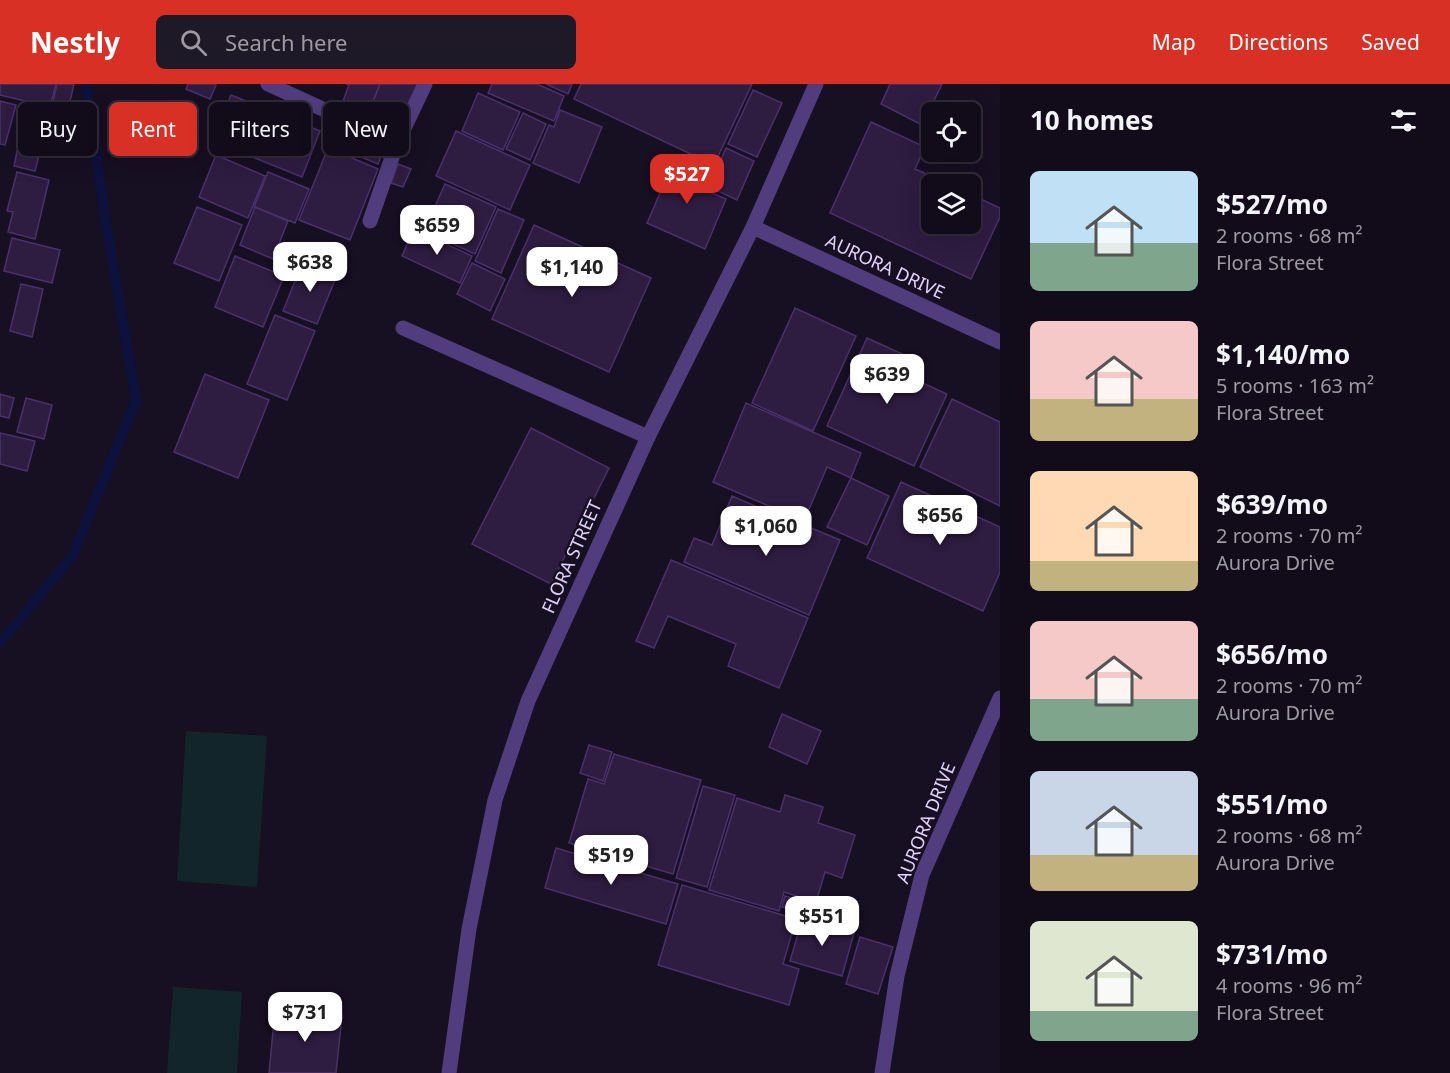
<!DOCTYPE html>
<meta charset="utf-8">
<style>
:root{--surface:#110b1a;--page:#1e1927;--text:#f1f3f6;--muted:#9c9ba2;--line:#302b39;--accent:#d93025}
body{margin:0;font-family:"Noto Sans",sans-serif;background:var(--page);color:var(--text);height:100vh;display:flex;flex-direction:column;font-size:22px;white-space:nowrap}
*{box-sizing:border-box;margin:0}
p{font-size:20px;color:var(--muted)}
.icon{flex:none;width:33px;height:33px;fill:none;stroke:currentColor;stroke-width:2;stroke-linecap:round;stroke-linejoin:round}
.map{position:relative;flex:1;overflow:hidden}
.drawer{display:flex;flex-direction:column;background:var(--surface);width:450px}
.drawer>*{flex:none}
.hud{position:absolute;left:18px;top:18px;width:570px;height:54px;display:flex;gap:12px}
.fabs{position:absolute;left:921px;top:18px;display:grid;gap:12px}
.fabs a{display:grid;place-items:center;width:60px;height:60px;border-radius:9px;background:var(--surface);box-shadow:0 6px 24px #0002,0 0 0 2px var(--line);font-size:30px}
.price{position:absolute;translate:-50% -51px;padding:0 14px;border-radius:12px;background:#fff;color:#222;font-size:20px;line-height:39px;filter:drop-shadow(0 2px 3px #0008)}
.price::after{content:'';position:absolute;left:50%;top:36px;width:18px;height:14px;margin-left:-9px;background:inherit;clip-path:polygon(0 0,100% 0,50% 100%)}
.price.current{background:var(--accent);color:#fff}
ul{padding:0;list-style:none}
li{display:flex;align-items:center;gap:18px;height:150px;padding:0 30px}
li span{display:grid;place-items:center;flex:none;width:168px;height:120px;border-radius:9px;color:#555}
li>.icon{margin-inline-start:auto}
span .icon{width:72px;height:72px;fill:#fffc;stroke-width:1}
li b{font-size:26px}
h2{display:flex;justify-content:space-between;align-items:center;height:72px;padding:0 30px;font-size:26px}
.tag{padding:0 21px;border-radius:9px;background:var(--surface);box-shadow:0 6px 24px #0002,0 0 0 2px var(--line);font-size:21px;line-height:54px}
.tag.current{background:var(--accent);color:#fff}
header{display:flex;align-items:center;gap:36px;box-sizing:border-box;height:84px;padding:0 30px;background:var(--accent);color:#fff}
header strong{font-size:28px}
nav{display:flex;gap:33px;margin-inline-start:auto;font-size:21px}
.search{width:420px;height:54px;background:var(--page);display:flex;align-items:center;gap:15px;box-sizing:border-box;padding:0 21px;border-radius:9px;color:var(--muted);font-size:22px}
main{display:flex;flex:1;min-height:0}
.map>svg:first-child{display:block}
.green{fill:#12252b}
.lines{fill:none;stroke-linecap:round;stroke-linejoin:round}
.stream{stroke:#0d113d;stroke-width:10}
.building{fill:#2e1c41;stroke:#4c306c;stroke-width:1.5}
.minor{stroke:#513d7e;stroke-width:15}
.labels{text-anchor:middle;stroke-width:5;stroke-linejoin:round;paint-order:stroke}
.street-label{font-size:18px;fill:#e2d2fc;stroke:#170f22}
</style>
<header>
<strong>Nestly</strong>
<div class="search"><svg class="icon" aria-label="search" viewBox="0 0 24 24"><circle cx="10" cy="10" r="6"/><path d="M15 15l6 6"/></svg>Search here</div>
<nav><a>Map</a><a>Directions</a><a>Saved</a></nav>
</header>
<main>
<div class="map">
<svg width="1000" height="989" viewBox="0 0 1000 989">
<rect width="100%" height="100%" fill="#170f22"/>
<!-- green -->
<g class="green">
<polygon points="186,647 267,652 257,803 177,797"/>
<polygon points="173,903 242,908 237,989 167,989"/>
</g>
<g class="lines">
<!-- stream -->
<polyline class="stream" points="0,559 73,471 136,316 104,128 86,0"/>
</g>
<!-- building -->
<g class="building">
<polygon points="0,0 56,0 50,23 0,11"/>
<polygon points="57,0 74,0 68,26 52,22"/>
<polygon points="188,0 215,0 216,1 210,15 186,5"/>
<polygon points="346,0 380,0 369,27 343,17 349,1"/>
<polygon points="380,0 421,0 405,42 369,28"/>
<polygon points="492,0 537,0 564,12 554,37 488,9"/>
<polygon points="546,0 572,0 568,10"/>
<polygon points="581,0 752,0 714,81 574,15"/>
<polygon points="890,0 942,0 922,41 881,20"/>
<polygon points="753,6 782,19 757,73 728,60"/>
<polygon points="478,9 520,28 503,66 462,47"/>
<polygon points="231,11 320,47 302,93 213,57"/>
<polygon points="0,17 16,21 5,61 0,60"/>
<polygon points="34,21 72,30 63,70 24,60"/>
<polygon points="560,26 602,43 579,99 533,79 549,41 554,43"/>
<polygon points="523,29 546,40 530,76 506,65"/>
<polygon points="332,36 387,58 378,80 323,57"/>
<polygon points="871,38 925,63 915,85 950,100 932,100 932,140 970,140 970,110 1000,124 1000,133 971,195 830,129"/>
<polygon points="456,47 530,81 510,126 436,92"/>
<polygon points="18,62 40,68 35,87 14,82"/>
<polygon points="328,64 378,85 350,156 299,136"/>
<polygon points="726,64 754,77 737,116 709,103"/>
<polygon points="216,71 265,92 248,134 199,113"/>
<polygon points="676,72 708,87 700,104 726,115 705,165 647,139"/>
<polygon points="398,80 411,85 403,103 391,99"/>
<polygon points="17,88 49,96 35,155 8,148 13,128 7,127"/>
<polygon points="268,88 309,105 295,139 254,123"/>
<polygon points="445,100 496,123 475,170 424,147"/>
<polygon points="197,123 242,141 219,197 174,179"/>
<polygon points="255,123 288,137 273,175 240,161"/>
<polygon points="498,125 524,136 501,189 475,177"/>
<polygon points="534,141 651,194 609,288 492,235"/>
<polygon points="414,145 472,172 460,199 402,172"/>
<polygon points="12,154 60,166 52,199 4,187"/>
<polygon points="235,172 284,192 263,243 215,223"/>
<polygon points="303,177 337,191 317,240 283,227"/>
<polygon points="472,179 505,195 490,227 457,210"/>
<polygon points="21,200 43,205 32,253 10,247"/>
<polygon points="795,224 856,252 813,347 752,319"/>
<polygon points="275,231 315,247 287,316 247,300"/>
<polygon points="867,254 909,273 901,289 947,310 914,382 827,342"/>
<polygon points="205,290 269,316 238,394 174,368"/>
<polygon points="0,310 14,314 9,334 0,332"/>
<polygon points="26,314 52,321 44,355 17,348"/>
<polygon points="952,315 1000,338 1000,422 920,383"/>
<polygon points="746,319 861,369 851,394 827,383 804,437 713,398"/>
<polygon points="531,344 609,384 551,500 472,460"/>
<polygon points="0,349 35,357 27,387 0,380"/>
<polygon points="851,394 889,412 867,461 827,443"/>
<polygon points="901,398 1000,443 1000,488 983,527 867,474"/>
<polygon points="732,412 767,427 760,445 791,458 799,439 840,456 809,531 684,478 694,454 712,461"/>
<polygon points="671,476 808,534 779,604 728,582 736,560 668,532 654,564 636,557"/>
<polygon points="782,630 821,647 807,680 769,663"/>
<polygon points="589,661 612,668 603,697 580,689"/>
<polygon points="614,670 701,696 673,790 569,759 588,695 604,700"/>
<polygon points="703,702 735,711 707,803 676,794"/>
<polygon points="785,711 823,723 818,739 855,751 842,794 825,788 816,818 784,808 779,827 709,806 737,714 780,728"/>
<polygon points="556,764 678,800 666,840 545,804"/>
<polygon points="682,801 796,835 783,880 799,885 789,921 658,881"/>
<polygon points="785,812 827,824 823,836 782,823"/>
<polygon points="803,833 854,849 842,892 790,877"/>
<polygon points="860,853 893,863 878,910 846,900"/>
<polygon points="275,926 342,932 336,989 269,989"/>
</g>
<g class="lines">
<!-- minor -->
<g class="minor">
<polyline points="268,0 397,59"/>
<polyline points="370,137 397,59 425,0"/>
<polyline points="753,143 1000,258"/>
<polyline points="403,244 648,353"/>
<polyline points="449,989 469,845 495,716 528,617 648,353 753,143 816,0"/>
<polyline points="882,989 897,892 922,791 1000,614"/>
</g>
</g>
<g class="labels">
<!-- street labels -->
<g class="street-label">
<text transform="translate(885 183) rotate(25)" y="6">AURORA DRIVE</text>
<text transform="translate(572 473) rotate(-66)" y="6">FLORA STREET</text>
<text transform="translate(926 739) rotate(-68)" y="6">AURORA DRIVE</text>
</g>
</g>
</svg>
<div class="fabs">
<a><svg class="icon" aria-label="locate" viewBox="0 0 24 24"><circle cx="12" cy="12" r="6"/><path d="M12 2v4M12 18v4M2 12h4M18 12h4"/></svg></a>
<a><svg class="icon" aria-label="layers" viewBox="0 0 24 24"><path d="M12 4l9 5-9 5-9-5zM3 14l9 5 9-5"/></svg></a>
</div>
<b class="price current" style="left:687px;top:121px">$527</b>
<b class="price" style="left:437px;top:172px">$659</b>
<b class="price" style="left:310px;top:209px">$638</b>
<b class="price" style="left:572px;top:214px">$1,140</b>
<b class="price" style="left:887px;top:321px">$639</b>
<b class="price" style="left:940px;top:462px">$656</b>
<b class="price" style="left:766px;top:473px">$1,060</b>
<b class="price" style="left:611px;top:802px">$519</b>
<b class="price" style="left:822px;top:863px">$551</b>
<b class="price" style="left:305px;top:959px">$731</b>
<div class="hud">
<a class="tag">Buy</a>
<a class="tag current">Rent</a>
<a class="tag">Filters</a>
<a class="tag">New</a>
</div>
</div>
<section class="drawer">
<h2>10 homes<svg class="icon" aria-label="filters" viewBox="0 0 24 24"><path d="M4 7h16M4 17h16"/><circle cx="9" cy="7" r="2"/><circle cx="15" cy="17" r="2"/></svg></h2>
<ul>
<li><span style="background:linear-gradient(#bfe0f5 60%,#7fa58c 0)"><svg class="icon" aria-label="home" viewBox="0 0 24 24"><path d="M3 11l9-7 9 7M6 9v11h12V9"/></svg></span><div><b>$527/mo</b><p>2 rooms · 68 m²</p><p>Flora Street</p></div></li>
<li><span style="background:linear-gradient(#f6c9c9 65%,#c2b280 0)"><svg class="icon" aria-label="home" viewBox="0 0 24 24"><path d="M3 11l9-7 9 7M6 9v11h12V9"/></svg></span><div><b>$1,140/mo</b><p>5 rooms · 163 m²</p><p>Flora Street</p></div></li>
<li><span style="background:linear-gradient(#ffd9b3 75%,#c2b280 0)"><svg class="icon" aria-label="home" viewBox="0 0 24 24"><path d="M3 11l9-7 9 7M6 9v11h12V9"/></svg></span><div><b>$639/mo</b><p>2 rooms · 70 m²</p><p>Aurora Drive</p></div></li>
<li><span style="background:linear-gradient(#f6c9c9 65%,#7fa58c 0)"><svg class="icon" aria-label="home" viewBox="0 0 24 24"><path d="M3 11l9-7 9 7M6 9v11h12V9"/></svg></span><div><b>$656/mo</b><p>2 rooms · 70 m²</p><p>Aurora Drive</p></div></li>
<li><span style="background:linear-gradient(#c9d6e8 70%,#c2b280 0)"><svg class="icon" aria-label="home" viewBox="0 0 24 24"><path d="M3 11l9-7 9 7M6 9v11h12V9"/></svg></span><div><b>$551/mo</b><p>2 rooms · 68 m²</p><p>Aurora Drive</p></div></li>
<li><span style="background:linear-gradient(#dfe7d0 75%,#7fa58c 0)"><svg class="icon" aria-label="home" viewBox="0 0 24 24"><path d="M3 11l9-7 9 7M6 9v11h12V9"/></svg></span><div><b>$731/mo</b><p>4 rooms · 96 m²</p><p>Flora Street</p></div></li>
</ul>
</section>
</main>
